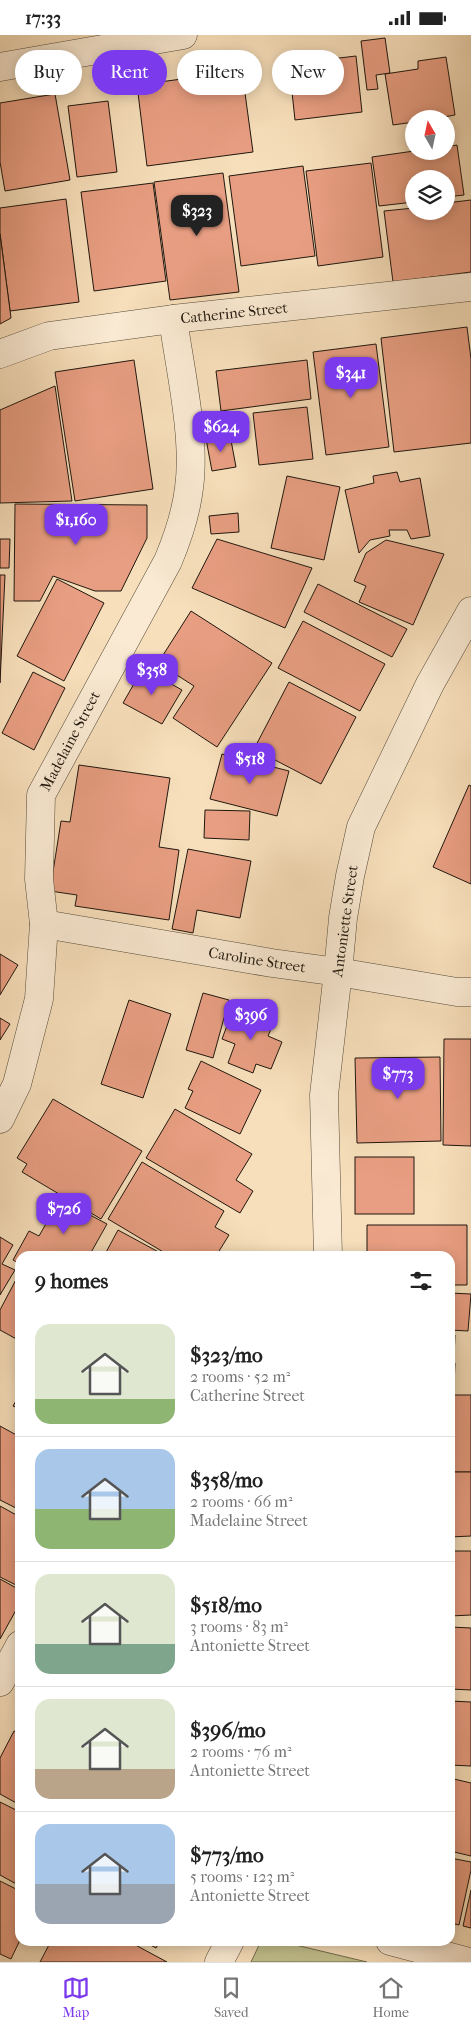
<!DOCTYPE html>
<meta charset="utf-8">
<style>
:root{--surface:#fff;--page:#f6f6f6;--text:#222;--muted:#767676;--line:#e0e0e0;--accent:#7c3aed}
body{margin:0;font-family:"IM FELL French Canon",serif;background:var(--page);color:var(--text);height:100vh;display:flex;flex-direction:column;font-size:19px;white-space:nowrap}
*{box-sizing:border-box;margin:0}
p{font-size:16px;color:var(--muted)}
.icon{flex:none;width:28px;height:28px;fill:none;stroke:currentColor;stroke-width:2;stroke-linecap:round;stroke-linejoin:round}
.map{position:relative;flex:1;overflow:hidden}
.side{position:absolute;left:15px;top:1216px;width:440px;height:695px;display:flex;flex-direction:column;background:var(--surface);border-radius:15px;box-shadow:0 2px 12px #0003}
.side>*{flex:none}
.banner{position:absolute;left:15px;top:15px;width:441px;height:45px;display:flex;gap:10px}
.needle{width:32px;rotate:351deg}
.fabs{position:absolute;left:405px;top:75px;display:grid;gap:10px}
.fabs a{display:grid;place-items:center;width:50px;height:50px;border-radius:50%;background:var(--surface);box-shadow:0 2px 12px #0003;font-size:25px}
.price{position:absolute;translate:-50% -42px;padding:0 11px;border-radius:10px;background:var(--accent);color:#fff;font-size:16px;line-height:32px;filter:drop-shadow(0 1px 2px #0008)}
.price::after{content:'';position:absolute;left:50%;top:30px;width:15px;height:11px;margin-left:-8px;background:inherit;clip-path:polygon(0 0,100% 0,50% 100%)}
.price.on{background:#222;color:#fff}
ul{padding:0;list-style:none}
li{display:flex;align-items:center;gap:15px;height:125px;padding:0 20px}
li+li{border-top:1px solid var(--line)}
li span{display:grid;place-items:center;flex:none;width:140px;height:100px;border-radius:15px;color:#555}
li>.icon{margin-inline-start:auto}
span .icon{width:60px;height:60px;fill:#fffc;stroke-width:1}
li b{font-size:21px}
h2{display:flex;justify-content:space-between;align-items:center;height:60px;padding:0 20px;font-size:21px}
.chip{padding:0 18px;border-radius:22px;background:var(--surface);box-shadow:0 2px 12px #0003;font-size:18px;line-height:45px}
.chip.on{background:var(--accent);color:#fff}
.status{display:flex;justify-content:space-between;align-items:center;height:35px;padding:0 25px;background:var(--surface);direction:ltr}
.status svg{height:14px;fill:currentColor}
.menu{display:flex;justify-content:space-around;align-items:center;height:70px;border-top:1px solid var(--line);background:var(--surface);font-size:14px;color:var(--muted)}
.menu a{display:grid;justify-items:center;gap:2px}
.menu .on{color:var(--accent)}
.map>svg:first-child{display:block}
.green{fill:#c2c08d;stroke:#706c4e}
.building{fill:#e89e82;stroke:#1f170e}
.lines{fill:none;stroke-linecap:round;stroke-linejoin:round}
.minor-casing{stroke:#554939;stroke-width:29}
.tertiary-casing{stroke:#554939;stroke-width:29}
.minor{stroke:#faead3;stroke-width:28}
.tertiary{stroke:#faead3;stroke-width:28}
.labels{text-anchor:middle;stroke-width:4;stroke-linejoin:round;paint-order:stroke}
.street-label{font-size:15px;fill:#1f170e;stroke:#faead3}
</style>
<div class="status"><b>17:33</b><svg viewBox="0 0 49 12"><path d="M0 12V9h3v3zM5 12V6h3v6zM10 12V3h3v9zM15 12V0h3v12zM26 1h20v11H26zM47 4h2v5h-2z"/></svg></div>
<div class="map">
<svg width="471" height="1927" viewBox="0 0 471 1927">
<rect width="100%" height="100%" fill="#f7dfbb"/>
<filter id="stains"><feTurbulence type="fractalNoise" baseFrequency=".004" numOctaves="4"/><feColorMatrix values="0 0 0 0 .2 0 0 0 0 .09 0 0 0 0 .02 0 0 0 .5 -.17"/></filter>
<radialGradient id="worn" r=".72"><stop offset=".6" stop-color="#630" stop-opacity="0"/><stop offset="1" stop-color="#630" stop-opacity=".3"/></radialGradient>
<!-- green -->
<polygon class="green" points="261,1906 279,1906 367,1927 251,1927"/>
<!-- building -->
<g class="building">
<polygon points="385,3 390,38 376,40 378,54 367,55 361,6"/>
<polygon points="356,21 362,77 295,85 289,29"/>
<polygon points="446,22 455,80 433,84 414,84 414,87 393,90 385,39 418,34 418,26"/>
<polygon points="242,36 253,117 147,131 137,50"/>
<polygon points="55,59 70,145 5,156 0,127 0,68"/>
<polygon points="108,66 117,137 77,142 68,71"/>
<polygon points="457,110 464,160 446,162 446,144 414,144 414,167 379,171 372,122 414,116 446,116 446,112"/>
<polygon points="371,128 383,222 318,231 306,136"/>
<polygon points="303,131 315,221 241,231 229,141"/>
<polygon points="223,138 239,257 170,265 154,147"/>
<polygon points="153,148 166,246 94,256 81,157"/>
<polygon points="66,164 79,267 10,276 0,198 0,173"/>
<polygon points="471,165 471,237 393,247 384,176 414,173 414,176 446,176 446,168"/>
<polygon points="0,199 11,283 0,289"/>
<polygon points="467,292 471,324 471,408 394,417 381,303"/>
<polygon points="376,309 389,412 326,420 313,317"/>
<polygon points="134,325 153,454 75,466 55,337"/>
<polygon points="307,325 311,364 221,376 216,336"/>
<polygon points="55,351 72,466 0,468 0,375"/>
<polygon points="307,372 313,424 259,430 253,378"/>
<polygon points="230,400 236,432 212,436 206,404"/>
<polygon points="397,437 400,447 420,443 430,501 411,504 407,495 389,495 390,501 370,505 359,518 345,455 374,448 373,441"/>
<polygon points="287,441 340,452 324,525 271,513"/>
<polygon points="15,469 147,470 147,503 121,556 95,556 53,541 40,566 14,566"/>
<polygon points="238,478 239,497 211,499 209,481"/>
<polygon points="0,504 10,504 9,533 0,533"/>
<polygon points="217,504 312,533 285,593 192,553"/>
<polygon points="386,505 444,519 413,590 359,567 366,551 354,546 366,518"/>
<polygon points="0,540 5,540 0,648"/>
<polygon points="57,544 104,568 64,646 17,621"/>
<polygon points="318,549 407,594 392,622 304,577"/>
<polygon points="191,576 272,628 217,712 173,683 194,651 158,628"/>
<polygon points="303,586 385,629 360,676 278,633"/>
<polygon points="143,633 182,655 162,689 123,668"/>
<polygon points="33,637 65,653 34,715 2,698"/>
<polygon points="289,647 356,682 321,749 254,714"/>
<polygon points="222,719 289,736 277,781 210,764"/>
<polygon points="79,730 170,743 159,812 179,815 169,885 75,871 77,860 50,856 61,786 70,787"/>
<polygon points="469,750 471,751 471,849 433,832"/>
<polygon points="205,775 250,776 249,805 204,803"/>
<polygon points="188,814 251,826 240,883 197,875 193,898 172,894"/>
<polygon points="0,919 18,930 0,960"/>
<polygon points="203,958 229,965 213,1023 186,1015"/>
<polygon points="129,965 171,979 143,1063 101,1049"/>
<polygon points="234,972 274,987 268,1001 282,1007 271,1034 256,1029 253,1038 228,1028 235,1009 222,1004"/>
<polygon points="0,983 10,989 0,1005"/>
<polygon points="444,1004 471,1004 471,1111 443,1110"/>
<polygon points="440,1022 441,1106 357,1108 355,1023"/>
<polygon points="201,1026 261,1055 240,1099 185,1073 193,1056 188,1054"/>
<polygon points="53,1064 142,1116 101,1184 22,1137 27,1129 17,1123"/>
<polygon points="175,1074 252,1119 236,1145 253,1156 240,1178 146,1123"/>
<rect x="355" y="1122" width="59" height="57"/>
<polygon points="142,1127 224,1176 215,1192 229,1200 216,1221 170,1221 108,1184"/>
<polygon points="60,1164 107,1189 89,1221 20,1221 20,1229 13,1225 29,1196 39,1201"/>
<polygon points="367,1190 467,1190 467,1250 450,1250 450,1221 367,1221"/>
<polygon points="118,1195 166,1221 104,1221"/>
<polygon points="0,1202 13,1210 2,1229 15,1235 0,1260"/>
<polygon points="20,1237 20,1306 0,1295 0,1275"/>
<polygon points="450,1258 471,1259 468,1296 450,1295"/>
<polygon points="450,1300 455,1300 454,1323 450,1323"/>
<polygon points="450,1328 455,1328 454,1352 450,1352"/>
<polygon points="20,1359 20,1374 13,1371"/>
<rect x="450" y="1360" width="21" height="77"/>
<polygon points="0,1391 20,1402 20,1475 0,1465"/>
<polygon points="450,1437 471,1437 471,1501 450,1502"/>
<polygon points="0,1471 20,1482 20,1552 0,1542"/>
<polygon points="450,1516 471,1516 471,1580 450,1581"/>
<polygon points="0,1544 20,1555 20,1568 0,1604"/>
<polygon points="450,1592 471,1593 471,1655 450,1654"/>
<polygon points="450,1666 471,1667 471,1731 450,1730"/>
<polygon points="14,1696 20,1699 20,1770 0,1759 0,1723"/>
<polygon points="454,1744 471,1748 471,1821 450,1816 450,1762"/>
<polygon points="0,1767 20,1777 20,1851 0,1840"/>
<polygon points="450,1823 471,1827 471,1835 459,1890 450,1888"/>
<polygon points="0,1846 20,1856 20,1905 11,1924 0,1919"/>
<polygon points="471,1855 471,1893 463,1891"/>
<polygon points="51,1906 128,1906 167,1927 40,1927"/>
<polygon points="143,1906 160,1906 156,1913"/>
</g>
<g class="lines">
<defs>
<g id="minor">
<polyline points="0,319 49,301 173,284 471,252"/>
<polyline points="44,889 272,928 338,937 324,1060 328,1221"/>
<path d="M0,1084L17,1049L39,964L44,889L39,844L41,760L168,526C178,502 186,479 189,453C196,403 180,335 173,284"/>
<polyline points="0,1647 20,1610"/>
<polyline points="390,1906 469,1927"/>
<polyline points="219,1927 230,1906"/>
</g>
<g id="tertiary">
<polyline points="0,32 183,0"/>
<polyline points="471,576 430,649 361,792 350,841 343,883 338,937 457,957 471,957"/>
</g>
</defs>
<!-- minor casing -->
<use href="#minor" class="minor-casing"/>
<!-- tertiary casing -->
<use href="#tertiary" class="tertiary-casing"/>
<!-- minor -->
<use href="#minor" class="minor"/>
<!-- tertiary -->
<use href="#tertiary" class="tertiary"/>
</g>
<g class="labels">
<!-- street labels -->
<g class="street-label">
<text transform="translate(234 278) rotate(-6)" y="5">Catherine Street</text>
<text transform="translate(70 706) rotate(-62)" y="5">Madelaine Street</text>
<text transform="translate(345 886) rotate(-82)" y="5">Antoniette Street</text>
<text transform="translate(257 925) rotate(9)" y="5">Caroline Street</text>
</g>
</g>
<rect width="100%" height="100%" filter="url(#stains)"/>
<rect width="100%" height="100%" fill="url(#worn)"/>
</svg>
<div class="fabs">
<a><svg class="needle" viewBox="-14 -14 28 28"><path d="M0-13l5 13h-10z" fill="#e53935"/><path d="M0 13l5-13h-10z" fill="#767676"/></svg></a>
<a><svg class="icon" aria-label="layers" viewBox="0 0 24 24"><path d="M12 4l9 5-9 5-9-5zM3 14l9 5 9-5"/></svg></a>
</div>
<b class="price on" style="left:197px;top:202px">$323</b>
<b class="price" style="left:351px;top:364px">$341</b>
<b class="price" style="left:221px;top:418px">$624</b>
<b class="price" style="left:76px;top:511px">$1,160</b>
<b class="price" style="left:152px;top:661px">$358</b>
<b class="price" style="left:250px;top:750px">$518</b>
<b class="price" style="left:251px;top:1006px">$396</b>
<b class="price" style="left:398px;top:1065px">$773</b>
<b class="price" style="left:64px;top:1200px">$726</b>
<div class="banner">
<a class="chip">Buy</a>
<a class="chip on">Rent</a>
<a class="chip">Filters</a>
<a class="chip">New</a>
</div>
<section class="side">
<h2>9 homes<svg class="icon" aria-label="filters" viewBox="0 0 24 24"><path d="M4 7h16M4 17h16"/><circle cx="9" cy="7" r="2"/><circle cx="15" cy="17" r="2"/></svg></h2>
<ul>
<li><span style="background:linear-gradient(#dfe7d0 75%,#8fb573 0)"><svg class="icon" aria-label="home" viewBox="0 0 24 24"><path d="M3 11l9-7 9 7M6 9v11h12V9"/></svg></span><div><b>$323/mo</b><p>2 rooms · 52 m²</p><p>Catherine Street</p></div></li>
<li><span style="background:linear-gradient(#a9c7e8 60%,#8fb573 0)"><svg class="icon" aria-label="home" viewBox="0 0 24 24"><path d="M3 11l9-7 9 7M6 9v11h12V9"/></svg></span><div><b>$358/mo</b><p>2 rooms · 66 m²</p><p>Madelaine Street</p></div></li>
<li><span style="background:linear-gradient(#dfe7d0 70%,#7fa58c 0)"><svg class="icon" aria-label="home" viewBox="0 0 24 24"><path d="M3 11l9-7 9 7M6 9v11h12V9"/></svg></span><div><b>$518/mo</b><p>3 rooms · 83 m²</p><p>Antoniette Street</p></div></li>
<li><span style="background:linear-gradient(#dfe7d0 70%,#b9a48a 0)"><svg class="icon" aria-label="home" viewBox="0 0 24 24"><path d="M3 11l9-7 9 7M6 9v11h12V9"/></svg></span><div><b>$396/mo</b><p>2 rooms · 76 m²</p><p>Antoniette Street</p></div></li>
<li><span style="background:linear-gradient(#a9c7e8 60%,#9aa5b1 0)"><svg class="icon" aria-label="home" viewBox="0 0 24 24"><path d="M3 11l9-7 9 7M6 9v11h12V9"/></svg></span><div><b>$773/mo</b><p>5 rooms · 123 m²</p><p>Antoniette Street</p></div></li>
</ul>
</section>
</div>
<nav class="menu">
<a class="on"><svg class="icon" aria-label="map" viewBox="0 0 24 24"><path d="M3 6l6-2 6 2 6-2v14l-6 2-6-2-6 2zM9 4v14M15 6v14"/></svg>Map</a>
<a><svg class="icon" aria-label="saved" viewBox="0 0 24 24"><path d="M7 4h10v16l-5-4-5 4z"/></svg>Saved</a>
<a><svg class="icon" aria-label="home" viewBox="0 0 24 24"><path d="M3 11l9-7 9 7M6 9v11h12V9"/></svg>Home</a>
</nav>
